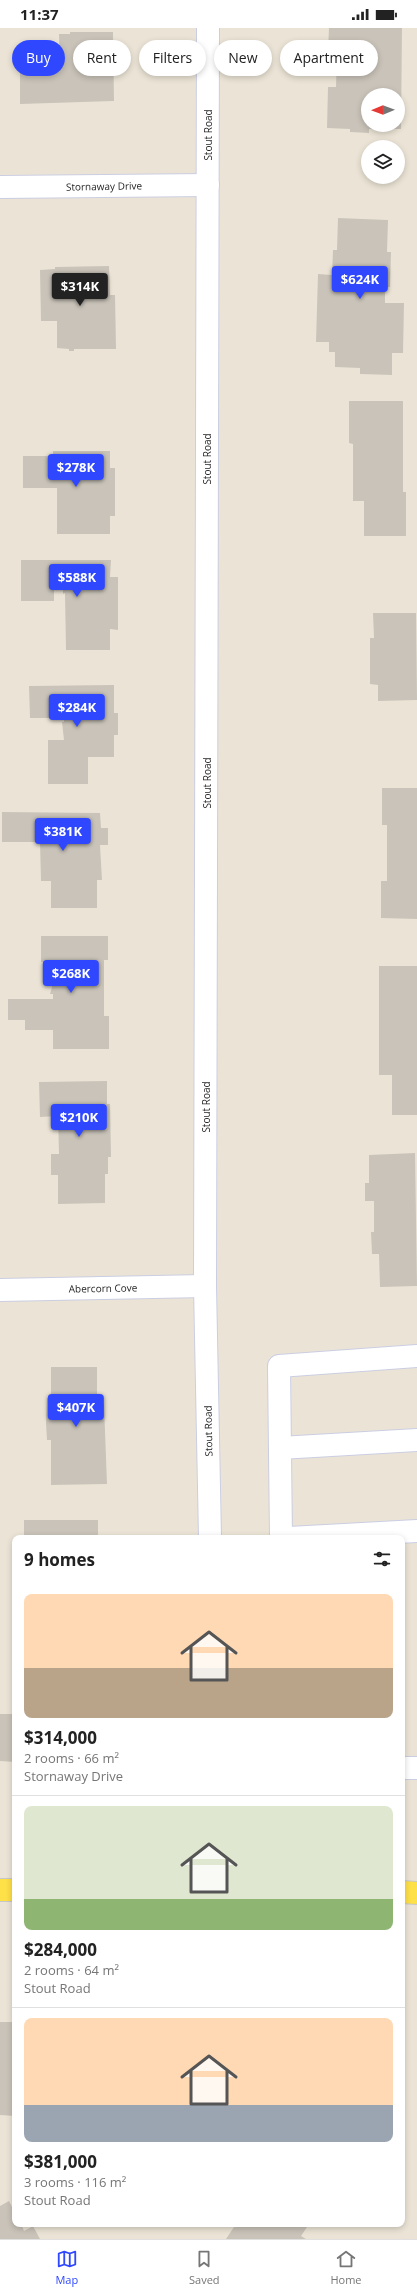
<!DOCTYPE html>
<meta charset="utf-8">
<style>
:root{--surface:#fff;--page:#f2f2f2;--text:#222;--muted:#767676;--line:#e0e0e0;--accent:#2f48ff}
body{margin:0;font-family:"Open Sans",sans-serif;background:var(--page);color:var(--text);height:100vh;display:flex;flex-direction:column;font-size:15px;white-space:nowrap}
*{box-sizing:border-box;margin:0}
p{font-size:13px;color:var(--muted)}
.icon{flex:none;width:22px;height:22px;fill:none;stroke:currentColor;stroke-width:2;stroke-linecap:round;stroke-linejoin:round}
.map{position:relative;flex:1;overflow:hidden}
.drawer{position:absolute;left:12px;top:1507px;width:393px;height:692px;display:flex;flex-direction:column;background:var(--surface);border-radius:8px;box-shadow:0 2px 6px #0003}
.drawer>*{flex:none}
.hud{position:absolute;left:12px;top:12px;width:393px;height:36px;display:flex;gap:8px}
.needle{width:26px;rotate:269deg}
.tools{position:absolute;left:361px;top:60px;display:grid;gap:8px}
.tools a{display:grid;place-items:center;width:44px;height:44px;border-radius:50%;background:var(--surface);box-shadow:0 2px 6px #0003;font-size:20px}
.price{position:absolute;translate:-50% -34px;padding:0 9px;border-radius:4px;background:var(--accent);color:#fff;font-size:13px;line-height:26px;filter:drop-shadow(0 1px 2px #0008)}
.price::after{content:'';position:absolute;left:50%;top:24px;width:12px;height:9px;margin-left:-6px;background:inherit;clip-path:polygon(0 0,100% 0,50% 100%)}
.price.selected{background:#222;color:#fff}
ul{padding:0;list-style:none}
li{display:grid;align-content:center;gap:8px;height:212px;padding:0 12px}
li+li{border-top:1px solid var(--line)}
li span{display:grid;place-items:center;height:124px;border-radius:8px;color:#555}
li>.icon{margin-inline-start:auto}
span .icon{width:72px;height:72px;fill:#fffc;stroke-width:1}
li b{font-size:17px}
h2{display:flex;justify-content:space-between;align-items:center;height:48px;padding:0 12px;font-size:17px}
.pill{padding:0 14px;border-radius:18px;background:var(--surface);box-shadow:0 2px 6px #0003;font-size:14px;line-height:36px}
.pill.selected{background:var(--accent);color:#fff}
.status{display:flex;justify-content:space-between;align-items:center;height:28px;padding:0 20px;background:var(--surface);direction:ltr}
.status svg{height:11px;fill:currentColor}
.dock{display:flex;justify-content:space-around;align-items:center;height:56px;border-top:1px solid var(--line);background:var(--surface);font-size:11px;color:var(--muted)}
.dock a{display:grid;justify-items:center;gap:2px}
.dock .selected{color:var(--accent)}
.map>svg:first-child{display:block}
.building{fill:#c9c3b9;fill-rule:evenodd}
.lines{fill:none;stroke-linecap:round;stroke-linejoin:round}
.minor-casing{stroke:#cbcee2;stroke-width:24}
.major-casing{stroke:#c7c7c7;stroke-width:24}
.minor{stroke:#fff;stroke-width:22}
.major{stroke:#fee048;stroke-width:22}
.labels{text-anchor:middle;stroke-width:3;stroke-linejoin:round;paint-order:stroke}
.street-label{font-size:10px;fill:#272727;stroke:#fff}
</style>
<div class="status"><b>11:37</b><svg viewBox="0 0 49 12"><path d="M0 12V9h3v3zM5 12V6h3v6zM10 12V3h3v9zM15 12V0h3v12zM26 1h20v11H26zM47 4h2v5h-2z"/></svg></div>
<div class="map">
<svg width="417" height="2211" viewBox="0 0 417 2211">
<rect width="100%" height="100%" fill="#ebe4d6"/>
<!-- building -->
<g class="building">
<path d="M329,0H402L401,101H369V105L350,104V101L327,100L328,59H336L337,22H328ZM368,67H398V97H368Z"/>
<polygon points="70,4 113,4 114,73 20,76 20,39 60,38 59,6 70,6"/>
<polygon points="338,190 388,192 387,224 391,224 390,259 385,259 385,275 404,275 403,325 392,325 392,347 360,346 360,340 335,339 335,324 329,324 329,314 316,314 318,246 332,247 333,222 337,222"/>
<polygon points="109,238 110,267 115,267 116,321 74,321 74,323 69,323 69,321 57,320 57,293 41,293 40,242 55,241 55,239"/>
<polygon points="349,373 403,373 403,464 406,464 406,508 364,508 364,473 353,473 353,416 349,415"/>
<polygon points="53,423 110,423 110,440 115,440 115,488 110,488 110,506 57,506 57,460 23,460 23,428 53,428"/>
<polygon points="21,532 111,532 110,549 118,549 118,602 110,601 110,622 66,622 65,565 63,566 63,562 54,562 54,573 21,573"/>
<polygon points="373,585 416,585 417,672 378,673 378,657 370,656 370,610 374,610"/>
<polygon points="114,657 114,685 118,685 118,707 114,707 114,729 88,729 88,756 48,756 48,712 64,712 62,694 64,694 64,690 30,690 29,658"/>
<polygon points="382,760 417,760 417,891 381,890 381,853 387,853 387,797 382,797"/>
<polygon points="2,784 100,785 101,800 108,800 108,817 100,817 102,852 97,852 97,880 51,880 51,853 41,853 40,814 2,814"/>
<polygon points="41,908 108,908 108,932 104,932 104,988 109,988 109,1021 53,1021 53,1002 25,1002 25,992 8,992 8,971 53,971 53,966 50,966 52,959 53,934 41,934"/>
<polygon points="379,938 417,938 417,1087 392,1087 392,1047 379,1047"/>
<polygon points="107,1053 107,1076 110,1076 111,1129 108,1129 108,1146 105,1146 105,1175 58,1176 58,1147 51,1147 51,1126 59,1126 58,1088 40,1089 39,1054"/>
<polygon points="415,1125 417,1258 380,1259 379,1226 372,1226 371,1204 374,1204 374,1173 365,1173 365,1155 369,1155 369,1127"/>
<polygon points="51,1339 97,1339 97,1376 104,1376 107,1456 51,1457 51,1412 47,1412 46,1395 47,1370 51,1370"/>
<rect x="24" y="1492" width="74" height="18"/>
<polygon points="0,1686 15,1686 15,1734 0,1733"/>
<polygon points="0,1994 15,1994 15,2088 0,2087"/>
<polygon points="9,2173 15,2185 15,2196 21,2196 24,2203 33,2198 40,2211 0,2211 0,2178"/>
<polygon points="236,2196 303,2196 307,2199 301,2208 306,2211 226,2211"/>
</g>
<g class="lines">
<defs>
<g id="minor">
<polyline points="208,0 205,1258 210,1510"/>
<polyline points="0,159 208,157"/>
<polyline points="0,1262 205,1258"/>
<polyline points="280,1420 417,1412"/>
<polyline points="281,1510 279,1338 417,1328"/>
<polyline points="289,1510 417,1503"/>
<polyline points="402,1740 417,1740"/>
</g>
<g id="major">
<polyline points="0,1862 15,1862"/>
<polyline points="402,1864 417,1865"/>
</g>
</defs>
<!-- minor casing -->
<use href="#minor" class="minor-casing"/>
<!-- major casing -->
<use href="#major" class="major-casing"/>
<!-- minor -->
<use href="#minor" class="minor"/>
<!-- major -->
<use href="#major" class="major"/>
</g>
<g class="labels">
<!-- street labels -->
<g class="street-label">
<text transform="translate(208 107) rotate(-90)" y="4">Stout Road</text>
<text transform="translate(104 158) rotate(-1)" y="4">Stornaway Drive</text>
<text transform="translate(207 431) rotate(-90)" y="4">Stout Road</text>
<text transform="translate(207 755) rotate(-90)" y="4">Stout Road</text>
<text transform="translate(206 1079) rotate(-90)" y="4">Stout Road</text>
<text transform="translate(103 1260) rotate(-1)" y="4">Abercorn Cove</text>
<text transform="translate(208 1403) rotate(-91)" y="4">Stout Road</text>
</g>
</g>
</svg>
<div class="tools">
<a><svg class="needle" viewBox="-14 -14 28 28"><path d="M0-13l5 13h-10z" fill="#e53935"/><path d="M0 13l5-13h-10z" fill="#767676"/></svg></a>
<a><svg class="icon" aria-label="layers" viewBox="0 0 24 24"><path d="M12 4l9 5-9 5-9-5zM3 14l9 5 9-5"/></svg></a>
</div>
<b class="price" style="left:360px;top:272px">$624K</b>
<b class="price selected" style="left:80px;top:279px">$314K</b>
<b class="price" style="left:76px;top:460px">$278K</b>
<b class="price" style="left:77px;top:570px">$588K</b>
<b class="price" style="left:77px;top:700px">$284K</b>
<b class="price" style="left:63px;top:824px">$381K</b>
<b class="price" style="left:71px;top:966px">$268K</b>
<b class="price" style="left:79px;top:1110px">$210K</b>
<b class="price" style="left:76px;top:1400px">$407K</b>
<div class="hud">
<a class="pill selected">Buy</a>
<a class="pill">Rent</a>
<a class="pill">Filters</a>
<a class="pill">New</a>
<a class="pill">Apartment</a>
</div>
<section class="drawer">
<h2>9 homes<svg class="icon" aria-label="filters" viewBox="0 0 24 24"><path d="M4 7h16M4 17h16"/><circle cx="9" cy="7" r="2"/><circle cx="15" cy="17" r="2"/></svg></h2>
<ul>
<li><span style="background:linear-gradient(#ffd9b3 60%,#b9a48a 0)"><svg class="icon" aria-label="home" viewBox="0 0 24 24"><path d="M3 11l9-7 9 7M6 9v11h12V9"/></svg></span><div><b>$314,000</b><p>2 rooms · 66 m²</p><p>Stornaway Drive</p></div></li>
<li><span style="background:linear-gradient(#dfe7d0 75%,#8fb573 0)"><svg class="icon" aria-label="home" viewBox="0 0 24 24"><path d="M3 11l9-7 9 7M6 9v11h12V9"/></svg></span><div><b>$284,000</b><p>2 rooms · 64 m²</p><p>Stout Road</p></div></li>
<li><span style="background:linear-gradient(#ffd9b3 70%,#9aa5b1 0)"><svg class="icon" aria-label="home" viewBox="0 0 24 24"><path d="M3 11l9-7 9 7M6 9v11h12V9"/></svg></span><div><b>$381,000</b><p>3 rooms · 116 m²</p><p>Stout Road</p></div></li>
</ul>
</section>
</div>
<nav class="dock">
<a class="selected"><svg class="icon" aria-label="map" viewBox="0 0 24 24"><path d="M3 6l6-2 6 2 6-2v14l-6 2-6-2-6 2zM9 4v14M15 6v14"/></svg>Map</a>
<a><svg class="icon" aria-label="saved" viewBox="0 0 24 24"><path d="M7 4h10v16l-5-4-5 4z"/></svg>Saved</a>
<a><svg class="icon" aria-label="home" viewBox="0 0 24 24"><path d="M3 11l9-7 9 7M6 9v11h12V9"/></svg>Home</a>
</nav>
